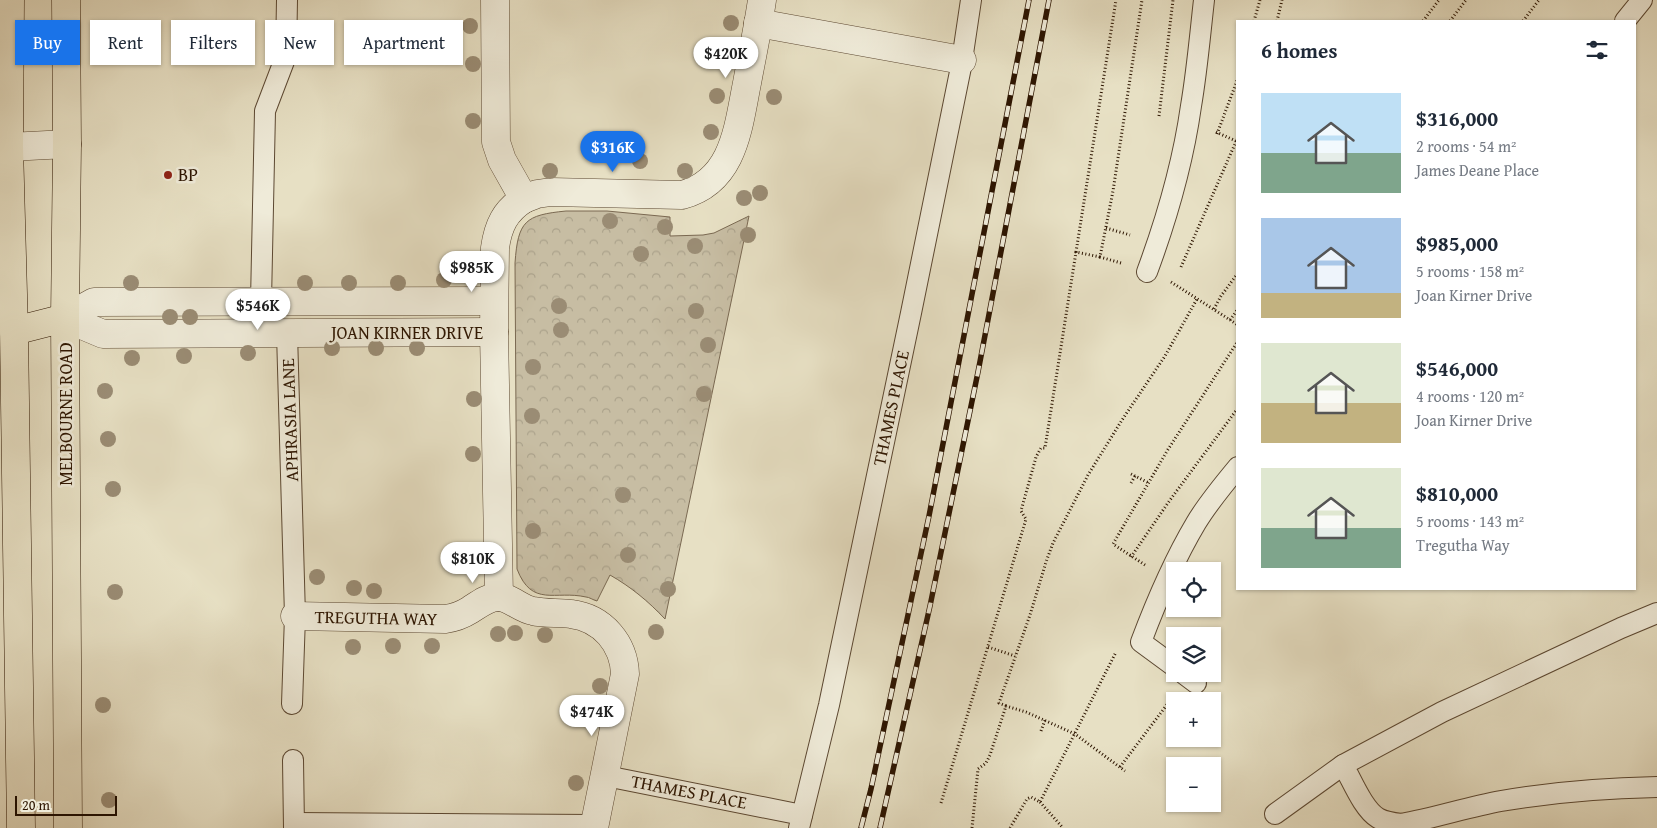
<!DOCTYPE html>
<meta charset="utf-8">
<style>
:root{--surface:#fff;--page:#f2f2f3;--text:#1f2937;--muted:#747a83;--accent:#1a73e8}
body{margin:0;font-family:"Gentium Book Plus",serif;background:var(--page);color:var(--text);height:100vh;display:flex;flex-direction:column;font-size:19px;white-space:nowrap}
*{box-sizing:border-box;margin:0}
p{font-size:16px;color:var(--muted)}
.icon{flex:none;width:28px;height:28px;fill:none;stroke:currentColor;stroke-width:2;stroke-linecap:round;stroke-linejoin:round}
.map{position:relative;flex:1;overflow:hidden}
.panel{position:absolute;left:1236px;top:20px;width:400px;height:570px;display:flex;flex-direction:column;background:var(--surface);border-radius:0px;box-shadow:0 1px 4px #0004}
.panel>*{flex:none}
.hud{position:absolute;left:15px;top:20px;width:475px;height:45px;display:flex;gap:10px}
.controls{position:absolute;left:1166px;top:562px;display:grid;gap:10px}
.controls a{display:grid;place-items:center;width:55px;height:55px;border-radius:0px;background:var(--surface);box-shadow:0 1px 4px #0004;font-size:25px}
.scale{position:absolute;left:15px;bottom:12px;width:102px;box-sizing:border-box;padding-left:5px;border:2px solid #2d1501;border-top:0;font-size:14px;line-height:18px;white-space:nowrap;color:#2d1501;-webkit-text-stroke:4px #efebd9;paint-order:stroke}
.price{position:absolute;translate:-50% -42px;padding:0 11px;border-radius:18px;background:#fff;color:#222;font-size:16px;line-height:32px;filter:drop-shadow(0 1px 2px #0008)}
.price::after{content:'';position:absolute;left:50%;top:30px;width:15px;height:11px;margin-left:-8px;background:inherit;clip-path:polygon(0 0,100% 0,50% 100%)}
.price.selected{background:var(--accent);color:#fff}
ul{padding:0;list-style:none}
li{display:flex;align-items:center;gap:15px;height:125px;padding:0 25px}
li span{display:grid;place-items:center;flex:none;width:140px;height:100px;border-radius:0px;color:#555}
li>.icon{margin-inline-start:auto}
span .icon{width:60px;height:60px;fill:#fffc;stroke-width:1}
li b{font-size:21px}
h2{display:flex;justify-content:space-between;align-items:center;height:60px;padding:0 25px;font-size:21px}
.chip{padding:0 18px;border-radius:0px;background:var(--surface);box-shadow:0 1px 4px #0004;font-size:18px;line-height:45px}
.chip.selected{background:var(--accent);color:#fff}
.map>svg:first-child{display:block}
.forest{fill:url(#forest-crowns);stroke:#7a6952}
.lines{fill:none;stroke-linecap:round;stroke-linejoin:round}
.lane-casing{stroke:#5c4832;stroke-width:22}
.street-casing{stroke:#5c4832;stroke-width:29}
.primary-casing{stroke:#2d1501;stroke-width:29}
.path{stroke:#2d1501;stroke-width:3;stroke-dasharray:1 2.5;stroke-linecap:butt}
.lane{stroke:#efebd9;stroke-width:20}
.street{stroke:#efebd9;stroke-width:28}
.primary{stroke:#e7e0c4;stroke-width:28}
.rail-casing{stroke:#2d1501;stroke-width:5.5}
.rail{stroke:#efebd9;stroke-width:4;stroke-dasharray:11;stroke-linecap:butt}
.tree{fill:#9a8c74}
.poi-dot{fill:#8f2418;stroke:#efebd9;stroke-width:2}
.labels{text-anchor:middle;stroke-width:5;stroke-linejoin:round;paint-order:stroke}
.poi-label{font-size:18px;fill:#2d1501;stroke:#efebd9;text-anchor:start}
.street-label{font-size:18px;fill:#2d1501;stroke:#efebd9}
</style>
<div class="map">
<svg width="1657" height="828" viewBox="0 0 1657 828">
<defs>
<pattern id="forest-crowns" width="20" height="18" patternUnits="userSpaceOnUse" patternTransform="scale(1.25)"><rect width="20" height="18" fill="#c7bda3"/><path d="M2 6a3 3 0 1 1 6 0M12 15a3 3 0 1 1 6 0" fill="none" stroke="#aba28b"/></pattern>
</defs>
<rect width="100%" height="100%" fill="#e7e0c4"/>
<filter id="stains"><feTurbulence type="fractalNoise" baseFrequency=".004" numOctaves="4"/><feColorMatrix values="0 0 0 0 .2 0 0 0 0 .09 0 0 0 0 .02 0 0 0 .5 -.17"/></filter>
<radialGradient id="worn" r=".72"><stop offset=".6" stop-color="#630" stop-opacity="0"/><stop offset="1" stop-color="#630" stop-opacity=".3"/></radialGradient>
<!-- forest -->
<path class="forest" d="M566,211H607L670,217V236L703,235L714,233L749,216L665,619C648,601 631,587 610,575L597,601C593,600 589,597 586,597C555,590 532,608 517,569L515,263C518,221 525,215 566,211Z"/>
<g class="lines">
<defs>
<g id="lane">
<polyline points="1625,21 1642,0"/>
<path d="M1147,272C1167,218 1183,163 1191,106C1197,71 1200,35 1204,0"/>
<polyline points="261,301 265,111 286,56 287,0"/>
<polyline points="287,333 295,616 292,704"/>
<path d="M1657,613L1621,628L1442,712L1343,765C1352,780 1363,809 1378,818C1385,822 1393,823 1401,824C1435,818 1468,807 1501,801C1553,792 1605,788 1657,787"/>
<path d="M1175,667L1141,642C1156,602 1174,560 1196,523C1208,503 1223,485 1238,467"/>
<polyline points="1184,674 1196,683"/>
<polyline points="293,760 294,828"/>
<polyline points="606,776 802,815"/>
<polyline points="1275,814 1343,765"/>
<polyline points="294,823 595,825"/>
<polyline points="799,828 829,705 911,313 961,67 971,0"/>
</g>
<g id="street">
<path d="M495,0L496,142L502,160L524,199C505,211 498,226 495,248L494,332L499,597"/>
<polyline points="758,23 962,60"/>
<polyline points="0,146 9,147 67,144"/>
<path d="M524,199L537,194L551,192L682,195C734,181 738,128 747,83C752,56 758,28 762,0"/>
<polyline points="65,318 94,302 493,301"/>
<polyline points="65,318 103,334 494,332"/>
<path d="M295,616L445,619C454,618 462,615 470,610C478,605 488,597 498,597C510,597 521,609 533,611C546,614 559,612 571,614C603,618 624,644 625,674L594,828"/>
</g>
<g id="primary">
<polyline points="10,0 9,147 14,331 21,828"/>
<polyline points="66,0 67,144 65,318 68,828"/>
<polyline points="14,331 65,318"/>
</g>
</defs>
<!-- lane casing -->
<use href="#lane" class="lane-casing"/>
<!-- street casing -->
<use href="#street" class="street-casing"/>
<!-- primary casing -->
<use href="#primary" class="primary-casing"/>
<!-- path -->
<g class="path">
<polyline points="1254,21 1260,0"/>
<polyline points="1277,21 1282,0"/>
<polyline points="1423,21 1439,0"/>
<polyline points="1450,21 1466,0"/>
<polyline points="1523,21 1539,0"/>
<polyline points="1159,116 1173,0"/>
<polyline points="1216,132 1236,141"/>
<polyline points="1217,134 1238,78"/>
<polyline points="1106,228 1130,235"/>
<polyline points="1100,257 1076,252 1116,0"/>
<polyline points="1121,263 1100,257 1113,191 1142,0"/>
<polyline points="1181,267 1238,137"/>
<polyline points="1171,282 1238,325"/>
<polyline points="1214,309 1221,296 1238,273"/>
<polyline points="1230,320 1238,309"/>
<polyline points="1131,474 1149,483"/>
<polyline points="1131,483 1135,476"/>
<polyline points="1131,557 1170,500 1238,408"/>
<polyline points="1145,565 1113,544 1167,451 1238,341"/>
<polyline points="988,647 1015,656"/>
<polyline points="1006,706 999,703 1030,615 1046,562 1053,543 1088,475 1122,420 1165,356 1197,299"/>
<polyline points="1041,731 1045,720"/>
<polyline points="1120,767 1172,698"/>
<polyline points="1040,802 1063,828"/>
<polyline points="941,803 1026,519 1021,511 1036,457 1041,448 1045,448 1076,252"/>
<polyline points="972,828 978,769 986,763 990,755 1006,706 1026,712 1075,734 1125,771"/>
<polyline points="1010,828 1027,799 1031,797 1040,802 1116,652"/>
</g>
<!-- lane -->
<use href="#lane" class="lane"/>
<!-- street -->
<use href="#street" class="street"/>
<!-- primary -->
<use href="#primary" class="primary"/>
<defs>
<g id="rail">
<polyline points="861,828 871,789 929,516 1029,0"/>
<polyline points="880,828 930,606 978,372 1049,0"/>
</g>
</defs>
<!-- rail casing -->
<use href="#rail" class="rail-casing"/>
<!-- rail -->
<use href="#rail" class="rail"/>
</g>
<!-- trees -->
<g class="tree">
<circle cx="731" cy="23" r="8"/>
<circle cx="470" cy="26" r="8"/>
<circle cx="473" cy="64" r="8"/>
<circle cx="717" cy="96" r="8"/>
<circle cx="774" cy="97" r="8"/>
<circle cx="473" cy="121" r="8"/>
<circle cx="711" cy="132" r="8"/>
<circle cx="640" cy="161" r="8"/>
<circle cx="550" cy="171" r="8"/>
<circle cx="685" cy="171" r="8"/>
<circle cx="760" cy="193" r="8"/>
<circle cx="744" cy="198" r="8"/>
<circle cx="610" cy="221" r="8"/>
<circle cx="665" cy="227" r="8"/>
<circle cx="748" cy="235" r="8"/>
<circle cx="695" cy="246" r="8"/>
<circle cx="641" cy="254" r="8"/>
<circle cx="444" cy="280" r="8"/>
<circle cx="131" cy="283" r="8"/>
<circle cx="305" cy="283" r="8"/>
<circle cx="349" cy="283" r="8"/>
<circle cx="398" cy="283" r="8"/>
<circle cx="559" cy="306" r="8"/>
<circle cx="696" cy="311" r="8"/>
<circle cx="170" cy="317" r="8"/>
<circle cx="190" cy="317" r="8"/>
<circle cx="561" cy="330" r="8"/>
<circle cx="708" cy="345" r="8"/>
<circle cx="332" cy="348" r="8"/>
<circle cx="376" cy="348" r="8"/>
<circle cx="417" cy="348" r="8"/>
<circle cx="248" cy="353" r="8"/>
<circle cx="184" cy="356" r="8"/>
<circle cx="132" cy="358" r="8"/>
<circle cx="533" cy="367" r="8"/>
<circle cx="105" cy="391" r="8"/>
<circle cx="704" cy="394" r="8"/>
<circle cx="474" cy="399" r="8"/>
<circle cx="532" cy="416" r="8"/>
<circle cx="108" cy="439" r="8"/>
<circle cx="473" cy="454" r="8"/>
<circle cx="113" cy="489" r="8"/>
<circle cx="623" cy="495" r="8"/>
<circle cx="533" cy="531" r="8"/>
<circle cx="628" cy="555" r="8"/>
<circle cx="469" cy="558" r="8"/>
<circle cx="317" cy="577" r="8"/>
<circle cx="354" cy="588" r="8"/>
<circle cx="668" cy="589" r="8"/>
<circle cx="374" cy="591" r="8"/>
<circle cx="115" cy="592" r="8"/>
<circle cx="656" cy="632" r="8"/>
<circle cx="515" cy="633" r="8"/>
<circle cx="498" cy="634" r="8"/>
<circle cx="545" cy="635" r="8"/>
<circle cx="393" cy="646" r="8"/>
<circle cx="432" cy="646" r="8"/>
<circle cx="353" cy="647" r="8"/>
<circle cx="600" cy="686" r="8"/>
<circle cx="103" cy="705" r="8"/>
<circle cx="576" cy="783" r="8"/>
<circle cx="109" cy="800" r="8"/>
</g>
<!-- markers -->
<circle class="poi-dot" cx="168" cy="175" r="5"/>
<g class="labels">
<!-- poi labels -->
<g class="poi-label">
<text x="178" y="181">BP</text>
</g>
<!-- street labels -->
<g class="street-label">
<text x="407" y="339">JOAN KIRNER DRIVE</text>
<text transform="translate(891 408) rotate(-78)" y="6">THAMES PLACE</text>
<text transform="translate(66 414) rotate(-90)" y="6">MELBOURNE ROAD</text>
<text transform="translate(290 420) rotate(-92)" y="6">APHRASIA LANE</text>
<text transform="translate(376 618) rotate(1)" y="6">TREGUTHA WAY</text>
<text transform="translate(689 792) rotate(11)" y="6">THAMES PLACE</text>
</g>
</g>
<rect width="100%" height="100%" filter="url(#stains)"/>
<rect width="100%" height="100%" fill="url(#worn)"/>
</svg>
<div class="controls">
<a><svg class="icon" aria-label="locate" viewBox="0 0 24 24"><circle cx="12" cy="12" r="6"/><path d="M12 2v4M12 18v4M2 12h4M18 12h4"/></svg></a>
<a><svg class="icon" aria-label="layers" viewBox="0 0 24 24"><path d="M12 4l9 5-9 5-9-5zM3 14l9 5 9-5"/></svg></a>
<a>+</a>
<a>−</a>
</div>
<div class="scale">20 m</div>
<b class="price" style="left:726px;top:79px">$420K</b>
<b class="price selected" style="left:613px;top:173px">$316K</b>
<b class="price" style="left:472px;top:293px">$985K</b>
<b class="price" style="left:258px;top:331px">$546K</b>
<b class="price" style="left:473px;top:584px">$810K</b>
<b class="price" style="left:592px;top:737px">$474K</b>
<div class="hud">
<a class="chip selected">Buy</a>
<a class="chip">Rent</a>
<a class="chip">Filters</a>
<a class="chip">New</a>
<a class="chip">Apartment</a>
</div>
<section class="panel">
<h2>6 homes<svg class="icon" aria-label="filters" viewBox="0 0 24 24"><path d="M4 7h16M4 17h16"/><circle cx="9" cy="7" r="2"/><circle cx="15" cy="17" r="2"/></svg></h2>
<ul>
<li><span style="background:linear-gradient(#bfe0f5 60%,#7fa58c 0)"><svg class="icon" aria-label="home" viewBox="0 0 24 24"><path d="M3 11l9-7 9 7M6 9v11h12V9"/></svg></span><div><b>$316,000</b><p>2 rooms · 54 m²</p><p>James Deane Place</p></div></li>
<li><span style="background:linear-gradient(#a9c7e8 75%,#c2b280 0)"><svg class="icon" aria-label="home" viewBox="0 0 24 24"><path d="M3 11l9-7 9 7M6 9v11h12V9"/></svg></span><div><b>$985,000</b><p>5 rooms · 158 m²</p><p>Joan Kirner Drive</p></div></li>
<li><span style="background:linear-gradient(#dfe7d0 60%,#c2b280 0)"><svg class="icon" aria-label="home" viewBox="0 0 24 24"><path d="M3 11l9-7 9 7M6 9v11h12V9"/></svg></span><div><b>$546,000</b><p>4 rooms · 120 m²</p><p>Joan Kirner Drive</p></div></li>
<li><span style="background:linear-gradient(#dfe7d0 60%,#7fa58c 0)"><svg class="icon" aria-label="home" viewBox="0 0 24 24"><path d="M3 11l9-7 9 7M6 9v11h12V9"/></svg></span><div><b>$810,000</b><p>5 rooms · 143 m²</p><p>Tregutha Way</p></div></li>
</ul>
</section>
</div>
